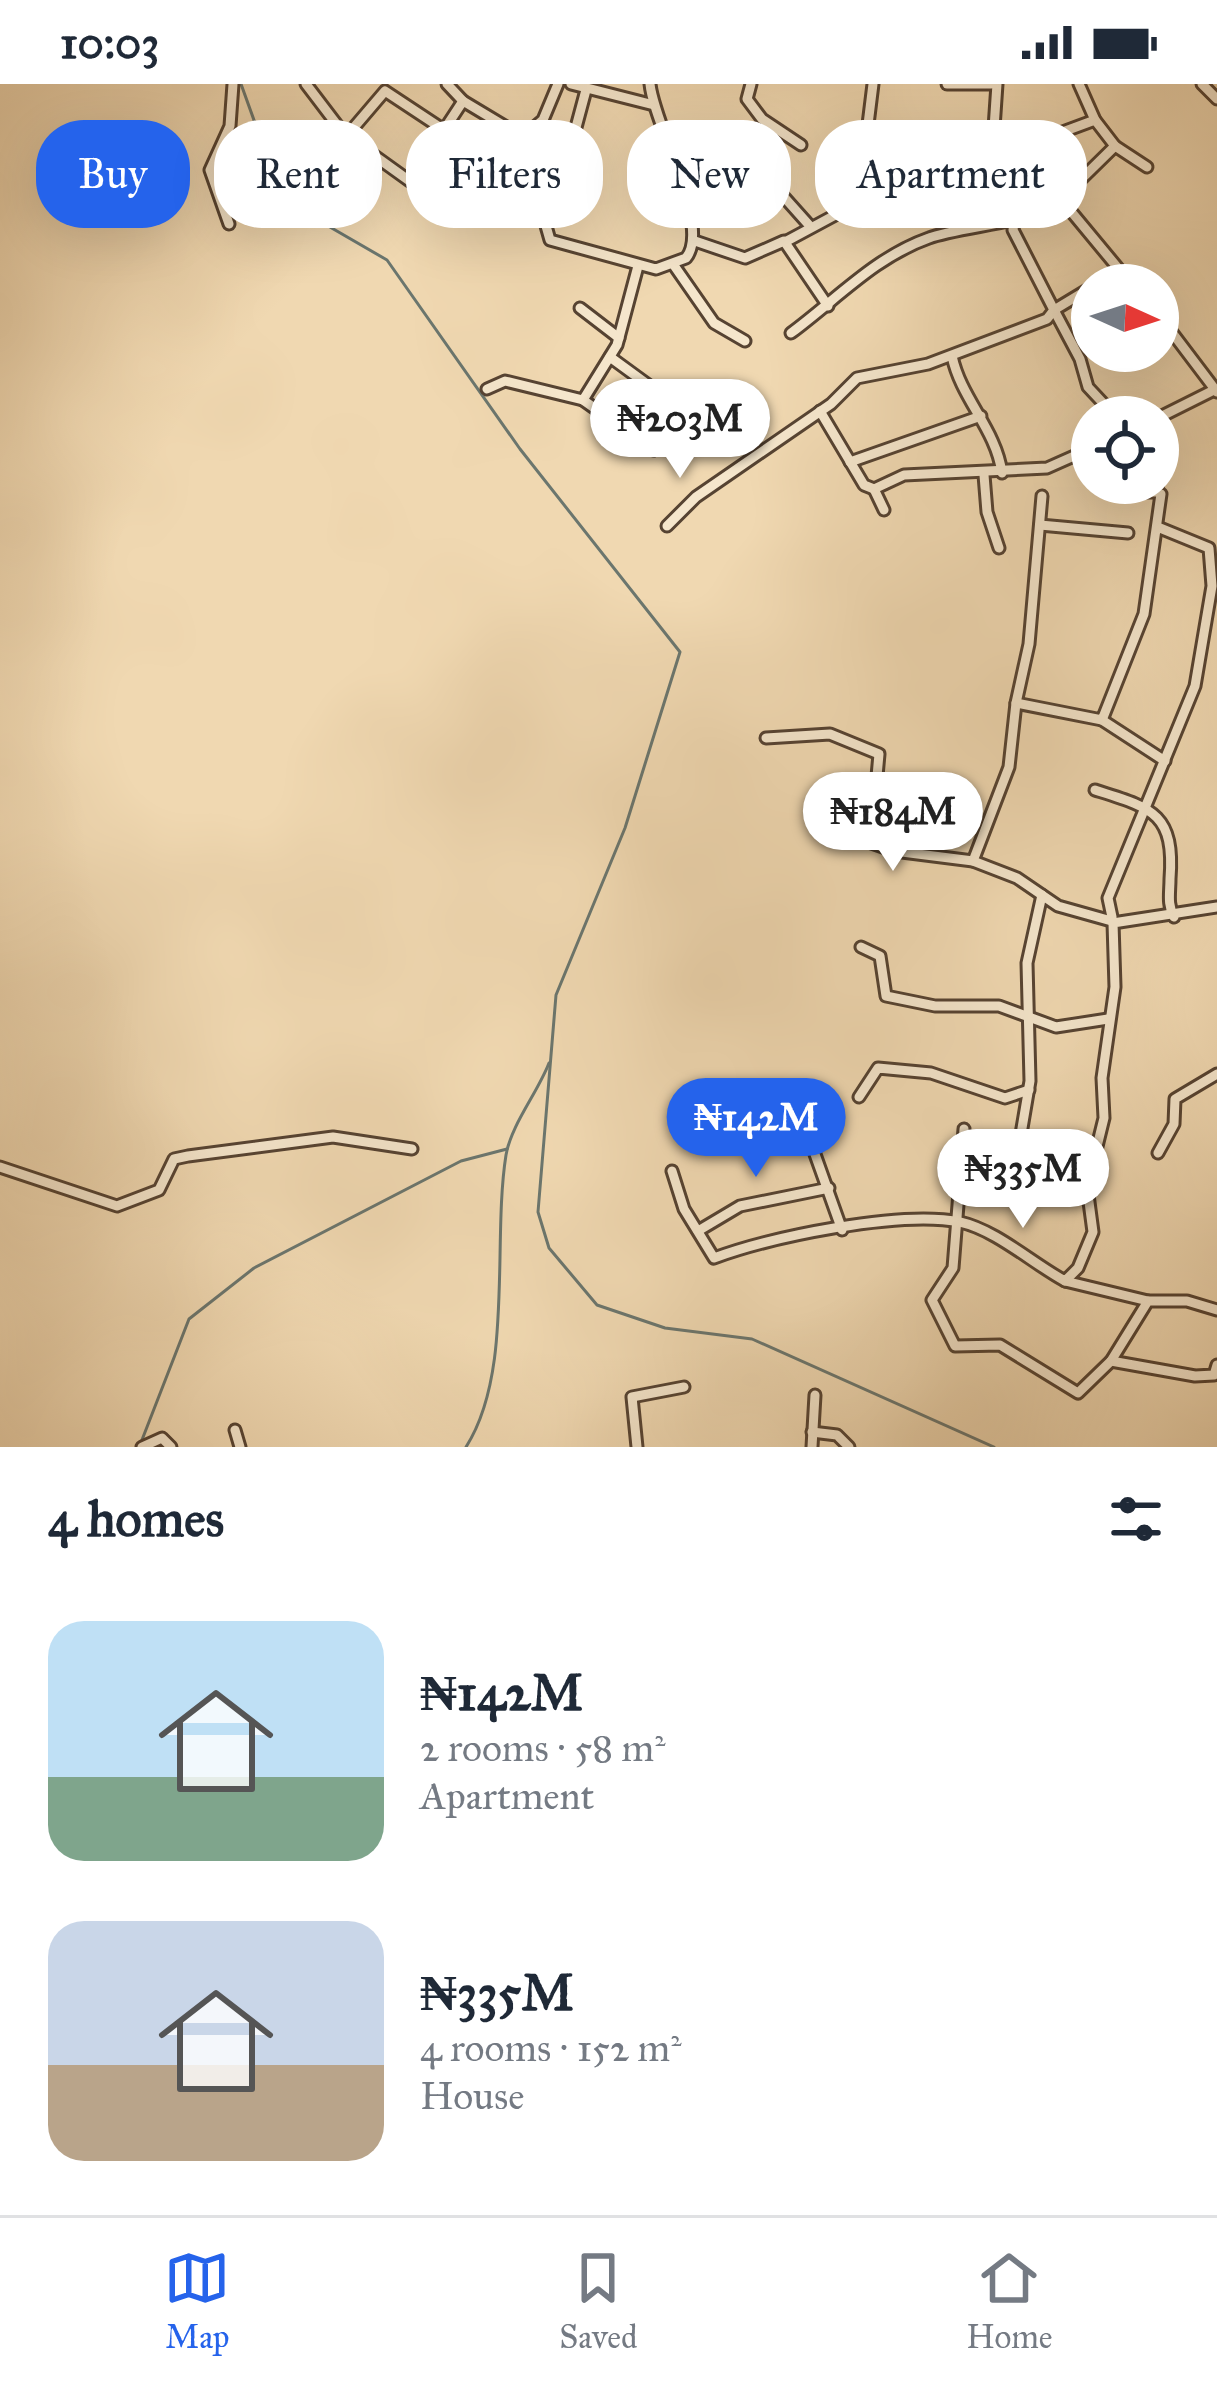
<!DOCTYPE html>
<meta charset="utf-8">
<style>
:root{--surface:#fff;--page:#f6f6f7;--text:#1f2937;--muted:#747a83;--line:#e0e1e3;--accent:#2563eb}
body{margin:0;font-family:"IM FELL Great Primer",serif;background:var(--page);color:var(--text);height:100vh;display:flex;flex-direction:column;font-size:45px;white-space:nowrap}
*{box-sizing:border-box;margin:0}
p{font-size:39px;color:var(--muted)}
.icon{flex:none;width:66px;height:66px;fill:none;stroke:currentColor;stroke-width:2;stroke-linecap:round;stroke-linejoin:round}
.map{position:relative;height:1363px;overflow:hidden}
.side{display:flex;flex-direction:column;background:var(--surface);flex:1}
.side>*{flex:none}
.top-card{position:absolute;left:36px;top:36px;width:1146px;height:108px;display:flex;gap:24px}
.needle{width:78px;rotate:93deg}
.fabs{position:absolute;left:1071px;top:180px;display:grid;gap:24px}
.fabs a{display:grid;place-items:center;width:108px;height:108px;border-radius:50%;background:var(--surface);box-shadow:0 12px 48px #0002;font-size:60px}
.price{position:absolute;translate:-50% -102px;padding:0 27px;border-radius:42px;background:#fff;color:#222;font-size:39px;line-height:78px;filter:drop-shadow(0 3px 6px #0008)}
.price::after{content:'';position:absolute;left:50%;top:72px;width:36px;height:27px;margin-left:-18px;background:inherit;clip-path:polygon(0 0,100% 0,50% 100%)}
.price.selected{background:var(--accent);color:#fff}
ul{padding:0;list-style:none}
li{display:flex;align-items:center;gap:36px;height:300px;padding:0 48px}
li span{display:grid;place-items:center;flex:none;width:336px;height:240px;border-radius:36px;color:#555}
li>.icon{margin-inline-start:auto}
span .icon{width:144px;height:144px;fill:#fffc;stroke-width:1}
li b{font-size:51px}
h2{display:flex;justify-content:space-between;align-items:center;height:144px;padding:0 48px;font-size:51px}
.chip{padding:0 42px;border-radius:48px;background:var(--surface);box-shadow:0 12px 48px #0002;font-size:42px;line-height:108px}
.chip.selected{background:var(--accent);color:#fff}
.status{display:flex;justify-content:space-between;align-items:center;height:84px;padding:0 60px;background:var(--surface);direction:ltr}
.status svg{height:33px;fill:currentColor}
.tab-bar{display:flex;justify-content:space-around;align-items:center;height:168px;border-top:3px solid var(--line);background:var(--surface);font-size:33px;color:var(--muted)}
.tab-bar a{display:grid;justify-items:center;gap:6px}
.tab-bar .selected{color:var(--accent)}
.map>svg:first-child{display:block}
.lines{fill:none;stroke-linecap:round;stroke-linejoin:round}
.stream{stroke:#6b766e;stroke-width:3}
.street-casing{stroke:#564332;stroke-width:15}
.street{stroke:#f5e6cc;stroke-width:9}
</style>
<div class="status"><b>10:03</b><svg viewBox="0 0 49 12"><path d="M0 12V9h3v3zM5 12V6h3v6zM10 12V3h3v9zM15 12V0h3v12zM26 1h20v11H26zM47 4h2v5h-2z"/></svg></div>
<div class="map">
<svg width="1217" height="1363" viewBox="0 0 1217 1363">
<rect width="100%" height="100%" fill="#f0d8b1"/>
<filter id="stains"><feTurbulence type="fractalNoise" baseFrequency=".00167" numOctaves="4"/><feColorMatrix values="0 0 0 0 .2 0 0 0 0 .09 0 0 0 0 .02 0 0 0 .5 -.17"/></filter>
<radialGradient id="worn" r=".72"><stop offset=".6" stop-color="#630" stop-opacity="0"/><stop offset="1" stop-color="#630" stop-opacity=".3"/></radialGradient>
<g class="lines">
<!-- stream -->
<g class="stream">
<polyline points="241,0 273,89 323,139 387,176 520,365 680,568 625,744 556,911 538,1128 549,1164 597,1221 665,1244 752,1255 994,1363"/>
<polyline points="140,1361 189,1235 254,1184 461,1077 507,1065"/>
<path d="M466,1363C514,1288 492,1159 506,1071C511,1041 538,1008 549,979"/>
</g>
<defs>
<g id="street">
<polyline points="306,0 341,46 350,48 385,7 444,46 463,17 523,53"/>
<polyline points="447,0 463,17"/>
<polyline points="571,0 654,21"/>
<polyline points="751,0 747,15 762,35 801,61"/>
<polyline points="947,0 991,0"/>
<polyline points="997,0 993,59 1037,60"/>
<polyline points="1202,0 1217,15"/>
<polyline points="1095,36 1041,56 1035,68 1050,102 1132,201"/>
<polyline points="347,52 461,134 511,84 523,53 543,36 558,0"/>
<polyline points="1115,62 1147,83"/>
<polyline points="329,72 350,48"/>
<path d="M514,80L560,103L544,135L550,156L656,185L686,174C712,143 654,41 650,0"/>
<polyline points="759,85 809,141"/>
<polyline points="560,103 586,6"/>
<polyline points="1061,115 1115,62 1095,36 1079,0"/>
<polyline points="229,140 210,86 230,42 233,0"/>
<polyline points="695,157 745,174 784,157 828,222"/>
<polyline points="785,158 852,122 862,89 873,0"/>
<polyline points="673,180 714,239 745,257"/>
<polyline points="638,182 617,261 583,316 654,366"/>
<polyline points="1095,201 1121,188"/>
<polyline points="1092,203 1054,226 1080,275 1088,303 1116,333"/>
<polyline points="580,224 619,254"/>
<polyline points="1158,230 1217,308"/>
<path d="M791,249C837,215 875,173 929,154C958,143 1041,137 1063,118"/>
<path d="M952,272C961,315 996,345 1002,389"/>
<polyline points="610,273 677,322"/>
<polyline points="487,305 505,297 583,316"/>
<polyline points="820,327 864,401 874,405"/>
<polyline points="1158,334 1212,307"/>
<polyline points="850,378 981,332"/>
<polyline points="984,391 987,428 999,464"/>
<polyline points="1143,408 1157,408 1158,393"/>
<polyline points="1042,412 1029,560 1016,619 1102,636 1144,530 1161,410"/>
<polyline points="884,426 874,405 904,391 1047,384 1092,364"/>
<polyline points="1040,441 1128,449"/>
<polyline points="667,442 696,413 831,320 857,294 928,280 1047,235 1054,226 1013,146 1015,131"/>
<polyline points="1102,636 1165,677"/>
<polyline points="766,654 830,650 879,670 871,759 894,767 973,777 1017,794 1058,822 1115,838"/>
<path d="M1095,706C1152,724 1175,729 1170,795C1170,809 1167,820 1174,833"/>
<polyline points="973,777 1009,683 1016,619"/>
<polyline points="1112,833 1108,814 1195,602 1212,502 1209,464 1160,444"/>
<polyline points="861,863 880,872 886,912 935,922 999,922 1056,943 1108,935"/>
<polyline points="859,1013 878,984 931,989 1005,1014 1029,1006"/>
<polyline points="806,1045 842,1146"/>
<polyline points="964,1045 953,1184 932,1216 955,1262 1000,1261 1078,1309 1111,1277 1148,1217 1187,1217 1217,1226"/>
<polyline points="1020,1056 1030,997 1027,879 1042,811"/>
<polyline points="1158,1069 1174,1040 1175,1015 1217,990"/>
<polyline points="0,1083 117,1122 159,1106 174,1075 188,1072 333,1053 412,1065"/>
<path d="M672,1087L684,1125L714,1174C771,1153 900,1126 960,1138C996,1146 1032,1179 1065,1197L1078,1184L1093,1148L1087,1103L1104,1034L1102,994L1115,903L1113,839L1217,823"/>
<polyline points="698,1147 740,1122 829,1104"/>
<polyline points="1065,1197 1148,1217"/>
<polyline points="1111,1277 1195,1292 1214,1291 1217,1281"/>
<polyline points="235,1346 240,1363"/>
<polyline points="812,1348 837,1351 849,1363"/>
<polyline points="142,1363 162,1354 171,1363"/>
<polyline points="637,1363 632,1313 684,1303"/>
<polyline points="812,1363 815,1311"/>
</g>
</defs>
<!-- street casing -->
<use href="#street" class="street-casing"/>
<!-- street -->
<use href="#street" class="street"/>
</g>
<rect width="100%" height="100%" filter="url(#stains)"/>
<rect width="100%" height="100%" fill="url(#worn)"/>
</svg>
<div class="fabs">
<a><svg class="needle" viewBox="-14 -14 28 28"><path d="M0-13l5 13h-10z" fill="#e53935"/><path d="M0 13l5-13h-10z" fill="#747a83"/></svg></a>
<a><svg class="icon" aria-label="locate" viewBox="0 0 24 24"><circle cx="12" cy="12" r="6"/><path d="M12 2v4M12 18v4M2 12h4M18 12h4"/></svg></a>
</div>
<b class="price" style="left:680px;top:397px">₦203M</b>
<b class="price" style="left:893px;top:790px">₦184M</b>
<b class="price selected" style="left:756px;top:1096px">₦142M</b>
<b class="price" style="left:1023px;top:1147px">₦335M</b>
<div class="top-card">
<a class="chip selected">Buy</a>
<a class="chip">Rent</a>
<a class="chip">Filters</a>
<a class="chip">New</a>
<a class="chip">Apartment</a>
</div>
</div>
<section class="side">
<h2>4 homes<svg class="icon" aria-label="filters" viewBox="0 0 24 24"><path d="M4 7h16M4 17h16"/><circle cx="9" cy="7" r="2"/><circle cx="15" cy="17" r="2"/></svg></h2>
<ul>
<li><span style="background:linear-gradient(#bfe0f5 65%,#7fa58c 0)"><svg class="icon" aria-label="home" viewBox="0 0 24 24"><path d="M3 11l9-7 9 7M6 9v11h12V9"/></svg></span><div><b>₦142M</b><p>2 rooms · 58 m²</p><p>Apartment</p></div></li>
<li><span style="background:linear-gradient(#c9d6e8 60%,#b9a48a 0)"><svg class="icon" aria-label="home" viewBox="0 0 24 24"><path d="M3 11l9-7 9 7M6 9v11h12V9"/></svg></span><div><b>₦335M</b><p>4 rooms · 152 m²</p><p>House</p></div></li>
</ul>
</section>
<nav class="tab-bar">
<a class="selected"><svg class="icon" aria-label="map" viewBox="0 0 24 24"><path d="M3 6l6-2 6 2 6-2v14l-6 2-6-2-6 2zM9 4v14M15 6v14"/></svg>Map</a>
<a><svg class="icon" aria-label="saved" viewBox="0 0 24 24"><path d="M7 4h10v16l-5-4-5 4z"/></svg>Saved</a>
<a><svg class="icon" aria-label="home" viewBox="0 0 24 24"><path d="M3 11l9-7 9 7M6 9v11h12V9"/></svg>Home</a>
</nav>
